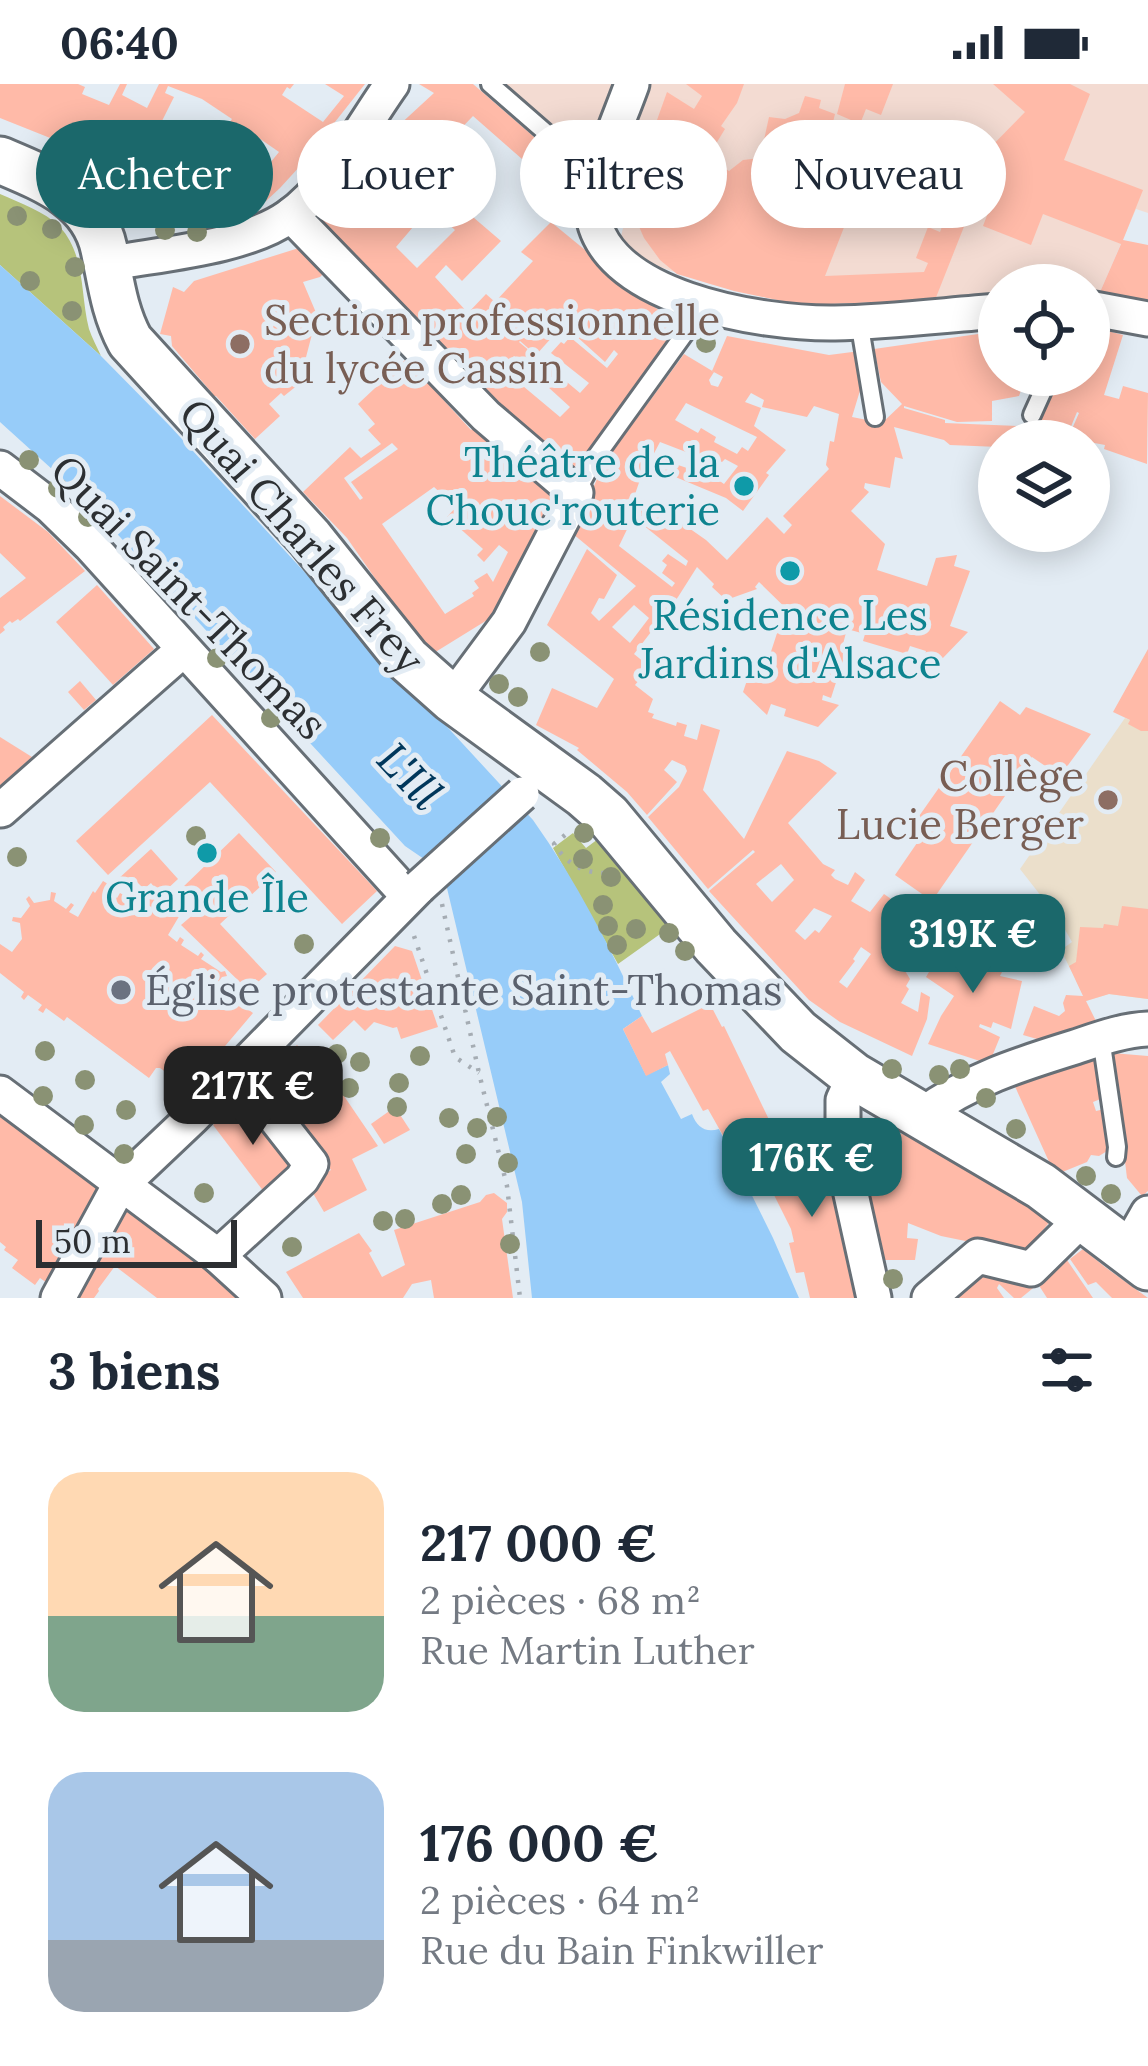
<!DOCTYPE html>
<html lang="fr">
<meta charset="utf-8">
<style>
:root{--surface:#fff;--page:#f2f2f3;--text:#1f2937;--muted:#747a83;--accent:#1b686b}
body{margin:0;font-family:Lora,serif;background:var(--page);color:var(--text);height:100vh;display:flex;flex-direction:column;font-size:45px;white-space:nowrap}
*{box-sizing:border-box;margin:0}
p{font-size:39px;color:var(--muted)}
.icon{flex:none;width:66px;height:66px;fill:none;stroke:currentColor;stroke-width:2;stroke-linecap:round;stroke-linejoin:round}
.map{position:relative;height:1214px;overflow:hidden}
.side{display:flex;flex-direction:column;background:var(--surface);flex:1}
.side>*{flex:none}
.top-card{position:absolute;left:36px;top:36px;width:1077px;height:108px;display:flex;gap:24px}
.tools{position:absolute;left:978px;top:180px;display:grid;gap:24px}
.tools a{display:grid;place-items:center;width:132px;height:132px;border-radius:50%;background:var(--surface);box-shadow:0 6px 30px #0003;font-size:60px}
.scale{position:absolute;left:36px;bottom:30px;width:201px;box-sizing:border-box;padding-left:12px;border:6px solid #2c2f32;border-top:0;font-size:33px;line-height:42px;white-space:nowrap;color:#2c2f32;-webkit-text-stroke:9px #e3ecf4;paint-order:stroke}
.price{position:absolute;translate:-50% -102px;padding:0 27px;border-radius:24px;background:var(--accent);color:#fff;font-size:39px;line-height:78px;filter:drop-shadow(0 3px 6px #0008)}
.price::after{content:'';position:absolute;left:50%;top:72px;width:36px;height:27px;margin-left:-18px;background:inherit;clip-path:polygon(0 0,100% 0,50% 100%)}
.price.on{background:#222;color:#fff}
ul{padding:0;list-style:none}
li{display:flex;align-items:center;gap:36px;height:300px;padding:0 48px}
li span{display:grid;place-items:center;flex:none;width:336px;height:240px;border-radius:36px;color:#555}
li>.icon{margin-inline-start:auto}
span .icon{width:144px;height:144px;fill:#fffc;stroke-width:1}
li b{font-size:51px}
h2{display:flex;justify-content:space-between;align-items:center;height:144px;padding:0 48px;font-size:51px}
.chip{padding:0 42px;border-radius:54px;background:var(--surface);box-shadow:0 6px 30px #0003;font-size:42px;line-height:108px}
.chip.on{background:var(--accent);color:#fff}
.status{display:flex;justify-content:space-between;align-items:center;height:84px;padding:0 60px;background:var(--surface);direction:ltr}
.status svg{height:33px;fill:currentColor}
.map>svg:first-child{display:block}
.education{fill:#ebdfcb}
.medical{fill:#f3dbd2}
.green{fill:#b6c37b}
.water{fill:#97ccf9}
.building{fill:#ffbaa8;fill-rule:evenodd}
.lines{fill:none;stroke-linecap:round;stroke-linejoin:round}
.lane-casing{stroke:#676f76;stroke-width:22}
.street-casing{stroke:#676f76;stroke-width:39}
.secondary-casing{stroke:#676f76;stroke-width:51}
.path{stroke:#a5acb3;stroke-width:4.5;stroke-dasharray:3 9;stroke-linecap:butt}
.lane{stroke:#fff;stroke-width:16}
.street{stroke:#fff;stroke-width:33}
.secondary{stroke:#fff;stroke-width:45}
.street-bridge-casing{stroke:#676f76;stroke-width:39;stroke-linecap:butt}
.street-bridge{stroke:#fff;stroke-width:33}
.tree{fill:#8a9274}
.education-dot{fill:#8d6e63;stroke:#e3ecf4;stroke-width:4.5}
.culture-dot{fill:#0f9aa8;stroke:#e3ecf4;stroke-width:4.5}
.worship-dot{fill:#6b7280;stroke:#e3ecf4;stroke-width:4.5}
.labels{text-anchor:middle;stroke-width:10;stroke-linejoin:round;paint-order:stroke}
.education-label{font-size:42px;fill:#785e54;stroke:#e3ecf4;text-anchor:start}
.culture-label{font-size:42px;fill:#0d838f;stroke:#e3ecf4}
.street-label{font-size:42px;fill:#2c2f32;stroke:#e3ecf4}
.worship-label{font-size:42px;fill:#5b616d;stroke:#e3ecf4;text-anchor:start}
.water-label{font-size:45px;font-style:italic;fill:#00375b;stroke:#e3ecf4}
</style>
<div class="status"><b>06:40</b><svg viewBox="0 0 49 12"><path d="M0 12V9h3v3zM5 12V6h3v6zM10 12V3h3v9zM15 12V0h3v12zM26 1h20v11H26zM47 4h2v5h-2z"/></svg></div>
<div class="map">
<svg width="1148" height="1214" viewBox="0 0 1148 1214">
<rect width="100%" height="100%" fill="#e3ecf4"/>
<!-- education -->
<polygon class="education" points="1125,634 1130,636 1129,640 1148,647 1148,915 1109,910 1086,917 1061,866 1072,858 1059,835 1020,785"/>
<!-- medical -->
<polygon class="medical" points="483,0 1148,0 1148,129 1136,125 1100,208 1089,208 1089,201 999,201 999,213 802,221 772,215 710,200 648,179 620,157 632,105 615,94 584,88 565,93 529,39"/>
<!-- green -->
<g class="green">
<path d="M0,110C20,119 44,127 60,143C86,172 80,210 89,245C92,254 97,263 101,272L0,181Z"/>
<polygon points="573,749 586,764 598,755 670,843 618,880 553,764"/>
</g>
<!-- water -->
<path class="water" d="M0,181L101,272L169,341L533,736C576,796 611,865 642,932L623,945L646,991L668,981L670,990L661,998L681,1035L692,1030C697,1043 705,1049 719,1045L773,1154L799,1214H532L522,1118L446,800L424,775L405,762L85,415L0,338Z"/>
<!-- building -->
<g class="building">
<path d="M0,0H78L85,3L82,10L109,21L120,0H127L122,11L147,24L159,0H294L290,5L287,3L282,11L323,38L344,12L325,0H365L301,81L280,104L266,117L244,128L218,132L203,130L189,124L118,81L0,34ZM168,2L202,15L232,35L203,75L181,61L179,64L172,61L164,64L152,57L174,13L165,9ZM256,52L279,68L270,79L248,65Z"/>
<path d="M419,0H473L541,59L565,93L560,116L540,109L546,96L473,32L449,57L456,61L432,98L501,157L462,197L446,181L435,193L468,229L486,210L495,218L533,177L521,168L551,138L679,243L610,339L573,385L469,294L318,138L344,106L371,133L376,127L375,123L390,107L381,100L367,114L350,98L373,69L386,81L427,94L421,80L390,69L383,56L434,9ZM430,123L455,146L417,184L396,163ZM567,225L572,229L566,236L565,242L605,278L614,266L618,270L607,284L570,253L564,260L561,258L551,269L589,299L580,309L519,258L520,257L536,271L554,251L549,246ZM514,272L570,323L560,333L511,292L504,300L497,293Z"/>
<path d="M686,0H744L737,19L721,42L725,45L714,63L717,65L711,75L729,87L743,76L760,74L769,33L785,35L799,29L805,12L821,16L819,24L835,30L832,42L833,39L839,48L855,53L859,44L984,92L935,216L802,221L734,207L677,190L660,176L644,154L637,138V92L667,8L694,25L702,12ZM861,100L897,114L899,116L895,126L909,131L913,121L945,134L940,148L928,143L916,174L928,179L924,188L825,192Z"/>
<polygon points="845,0 893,0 881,31 866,25 860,40 837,30"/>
<polygon points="993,0 1070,0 1090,10 1064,76 1143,106 1123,156 1148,161 1148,216 1100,208 1121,160 1043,130 1031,161 983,142 1003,89 978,76 1025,28"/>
<polygon points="302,163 325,188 320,193 303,198 317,231 299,300 284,312 281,309 269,320 280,332 255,355 216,312 210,312 212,309 172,262 171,252 160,250 173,203 184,208 194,197"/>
<polygon points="1089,242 1123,251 1104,311 1119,315 1123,302 1148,309 1147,380 1104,365 1105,361 1068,354 1079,329 1077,328 1065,357 1041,357 1045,347 1035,342 1055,291 1089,291"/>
<path d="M999,247V291H1045L1042,299L1025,295L1019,312L992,317V337L957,338L904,322V324L945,336V339L1021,342L1020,357H999V363L950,361L944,356L894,343L903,375L895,373L890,404L865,399L864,404L869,408L851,427L885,460L877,486L927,502L936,474L957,471L954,482L970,487L950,542L968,548L941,576L925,571L926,567L910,562L907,570L863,557L865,550L847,545L843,560L848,561L831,614L823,611L822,616L839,621L818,643L784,632L786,625L771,620L767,631L743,608L753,579L766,583L780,540L802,547L806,537L801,532L798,536L759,498L755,503L757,505L726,516L712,503L714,500L697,483L678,513L634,570L650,583L635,601L653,615L648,628L654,630L652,634L676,642L677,638L687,641L684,652L697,656L701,640L720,646L703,706L744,755L787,667L819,677L837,689L788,739L823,780L835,786L831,791L835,795L848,801L855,788L865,796L851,817L870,828L884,810L934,845L904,885L910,895L906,902L909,905L901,919L918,928L921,908L930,913L927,935L912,972L840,938L809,916L709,807L755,768L753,766L708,805L648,733L679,703L687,687L685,682L672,676L664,686L677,698L647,731L627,708L577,666L579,664L536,641L552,604L597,624L614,595L547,541L587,465L617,491L604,515L599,514L591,529L599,537L636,502L573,450L604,379L684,270L714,288L709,296L711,301L718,303L723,293L712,287L727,252L829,271L860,267L862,300L852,333L882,339L902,320L881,298L874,265ZM751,309L764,316L762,323L807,333L814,322L839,330L834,358L830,357L826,381L829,385L783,432L792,441L784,450L767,433L727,476L706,456L686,442L633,416L643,387L673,392L726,414L743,427L769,391L766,389L786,366L754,342L761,324L745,318ZM686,319L757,353L748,367L742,363L737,370L714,358L716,353L701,344L698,349L675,336ZM660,358L712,378L714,374L722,378L725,375L738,382L724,400L714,393L678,381L650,377ZM633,433L688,477L686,482L668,470L662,477L667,481L662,489L675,499L672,503L619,462ZM634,521L649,534L630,559L612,543ZM781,780L794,796L772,818L756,800ZM814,824L832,832L819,849L815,846L805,856L795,847ZM861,863L871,870L847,904L839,898L855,877L853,875Z"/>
<path d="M406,275L471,346L476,342L560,418L505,525L429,572L347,454L303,408L350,363L361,374L381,360L368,346L375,340L358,320ZM392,359L398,365L351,398L363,414L360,416L344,394ZM434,403L456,423L447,433L483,465L477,471L484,478L499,461L508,468L493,498L487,489L474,497L479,504L472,509L474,512L445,530L382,440Z"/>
<polygon points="0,412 48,448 85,487 20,537 18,535 12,539 10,537 3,543 5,546 0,550 0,514 26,494 0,469"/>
<polygon points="97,501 154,565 113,601 56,538"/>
<polygon points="1148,565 1148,647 1141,647 1128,640 1130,636 1113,628"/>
<polygon points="80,597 96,616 84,626 68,608"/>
<polygon points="1000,617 1020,631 1026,623 1091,650 1060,692 1032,673 932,817 895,791 928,743 917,735"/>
<polygon points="212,631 377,807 342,840 210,698 108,791 76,757"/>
<polygon points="0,653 32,673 0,702"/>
<polygon points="239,749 276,788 220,840 267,890 258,898 255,895 245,903 181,841 201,824 182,804"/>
<polygon points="151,765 178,795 165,807 160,803 157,807 151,799 144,805 136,797 126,805 117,796"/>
<polygon points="103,797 108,800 104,806 117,814 120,809 125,812 135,805 146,812 150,807 181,829 168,851 177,858 180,853 184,856 181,861 198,872 201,868 204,871 201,875 221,888 225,887 227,892 222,893 215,902 253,929 220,968 194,1011 190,1005 160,984 156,984 149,994 67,933 64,937 46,924 43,929 38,926 42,921 28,911 24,916 21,913 24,908 0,889 0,860 12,868 22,855 20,839 12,837 13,833 21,834 30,822 26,815 29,812 34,819 50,816 51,808 56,809 54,817 66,825 71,819 74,821 69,828 78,833 93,807 95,809"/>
<polygon points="1122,822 1148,825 1148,915 1109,910 1086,917 1101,947 1051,959 1023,951 1034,922 1059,932 1065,927 1063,919 1066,911 1083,912 1069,882 1076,878 1080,843 1103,844 1104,840 1118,842"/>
<polygon points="963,843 1011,870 1000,892 1022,897 1011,945 993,938 991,944 980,940 979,943 1000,953 989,980 928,960 941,932 954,912 926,893 948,856 953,860"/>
<polygon points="395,862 412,867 438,943 401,955 397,943 393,944 374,938 365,947 354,936 333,956 318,941"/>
<polygon points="710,920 722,943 724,942 773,1044 730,1064 708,1025 703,1027 670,967 665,970 668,981 646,992 623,945 642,932 652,949"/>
<polygon points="297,961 344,1012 378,1062 352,1075 367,1106 324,1128 307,1099 331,1086 266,992"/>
<polygon points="1095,969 1108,1012 1093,1018 1096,1027 1109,1024 1112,1064 1099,1072 1091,1071 1087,1078 1055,1091 1013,998"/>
<polygon points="1112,969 1148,972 1148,1107 1142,1112 1127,1094"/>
<polygon points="239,1020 294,1087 264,1108 213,1041"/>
<polygon points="395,1023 410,1046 384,1060 371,1040"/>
<polygon points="0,1024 100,1100 47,1199 40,1194 35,1201 12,1184 18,1176 4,1166 6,1163 0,1158"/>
<polygon points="868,1041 909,1052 1005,1101 1052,1135 1024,1169 941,1152 908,1139 907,1154 918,1155 915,1176 876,1176 864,1096 865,1042"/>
<polygon points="813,1054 821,1070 841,1130 848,1161 845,1162 848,1178 851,1191 855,1190 860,1214 810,1214 804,1188 796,1189 789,1159 794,1158 791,1145 758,1079"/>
<polygon points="494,1109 507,1119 507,1128 502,1135 513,1214 434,1214 431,1196 412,1200 403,1214 303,1214 286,1188 359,1149 372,1167 369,1169 382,1193 405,1181 394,1146 480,1118 486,1111"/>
<polygon points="126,1119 200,1176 244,1214 157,1214 115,1182 98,1205 99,1207 94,1214 75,1214"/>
<polygon points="1083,1165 1105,1183 1148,1214 1112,1214 1096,1198 1088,1201 1070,1175"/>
<polygon points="1067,1176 1093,1214 1047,1214 1038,1200 1021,1214 1014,1214 999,1200 997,1204 1004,1214 957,1214 949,1203 979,1182 1037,1196"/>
</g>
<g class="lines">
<defs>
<g id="lane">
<polyline points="490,0 598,94"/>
<polyline points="859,237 875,333"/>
<polyline points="1032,331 1050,291"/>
<polyline points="576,409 595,374 706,220"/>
<polyline points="1101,954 1117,1063 1116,1073"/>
</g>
<g id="street">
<path d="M632,0C623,26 592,98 592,121C594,215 764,240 835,239C889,238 945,231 999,227"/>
<polyline points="291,131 486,332 576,409 509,538 452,615"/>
<path d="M107,180C159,170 244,164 288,133C330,104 362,42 392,0"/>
<polyline points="1089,224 1148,235"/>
<polyline points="0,384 50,422 90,461 408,812"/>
<polyline points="1,726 183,566"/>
<polyline points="854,992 843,1016 843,1074 874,1214"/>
<polyline points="0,1009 218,1172 264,1214"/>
<path d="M922,1031C969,996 1020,980 1075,963C1099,955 1123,946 1148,945"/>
<polyline points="1127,1166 1148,1129"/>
<polyline points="218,1172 302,1095 311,1080 238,987"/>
<polyline points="58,1214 118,1104 193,1033 419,803"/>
<polyline points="929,1214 978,1172 1031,1185 1084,1133"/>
</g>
<path id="secondary" d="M0,76C45,95 93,113 104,165C111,198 114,227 130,257L310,454L407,575L452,615L584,711L608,732L716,862L798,948L854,992L1041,1102L1148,1183"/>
</defs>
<!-- lane casing -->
<use href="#lane" class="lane-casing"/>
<!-- street casing -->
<use href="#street" class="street-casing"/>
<!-- secondary casing -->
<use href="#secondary" class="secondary-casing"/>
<!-- path -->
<g class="path">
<path d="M565,751L554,760C568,780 581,789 606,789"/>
<polyline points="442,820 479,989 507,1102 520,1214"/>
<polyline points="414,852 455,973 479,989"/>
</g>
<!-- lane -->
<use href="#lane" class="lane"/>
<!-- street -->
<use href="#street" class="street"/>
<!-- secondary -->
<use href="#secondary" class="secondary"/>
<defs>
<polyline id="street-bridge" points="419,803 522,710"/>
</defs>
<!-- street-bridge casing -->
<use href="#street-bridge" class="street-bridge-casing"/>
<!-- street-bridge -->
<use href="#street-bridge" class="street-bridge"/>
</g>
<!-- trees -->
<g class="tree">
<circle cx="96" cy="92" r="10"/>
<circle cx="111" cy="109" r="10"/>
<circle cx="125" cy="125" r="10"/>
<circle cx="17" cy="132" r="10"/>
<circle cx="52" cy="145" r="10"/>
<circle cx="165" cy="146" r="10"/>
<circle cx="197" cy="148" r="10"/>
<circle cx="75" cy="183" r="10"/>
<circle cx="30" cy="197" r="10"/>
<circle cx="72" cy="227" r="10"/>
<circle cx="706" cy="259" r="10"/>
<circle cx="29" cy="376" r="10"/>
<circle cx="58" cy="404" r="10"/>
<circle cx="88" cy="433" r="10"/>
<circle cx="540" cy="568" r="10"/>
<circle cx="217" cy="574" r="10"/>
<circle cx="499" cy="600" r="10"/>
<circle cx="518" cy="613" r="10"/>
<circle cx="271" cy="634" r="10"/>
<circle cx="584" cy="749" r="10"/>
<circle cx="196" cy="752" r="10"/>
<circle cx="380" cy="754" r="10"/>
<circle cx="17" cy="773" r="10"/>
<circle cx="583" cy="775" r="10"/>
<circle cx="611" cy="793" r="10"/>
<circle cx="603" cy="821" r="10"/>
<circle cx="608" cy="842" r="10"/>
<circle cx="636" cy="845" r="10"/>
<circle cx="669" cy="849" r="10"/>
<circle cx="304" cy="860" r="10"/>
<circle cx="617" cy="861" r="10"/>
<circle cx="685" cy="867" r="10"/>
<circle cx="45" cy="967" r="10"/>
<circle cx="337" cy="970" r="10"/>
<circle cx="420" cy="972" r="10"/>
<circle cx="360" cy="978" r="10"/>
<circle cx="892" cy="985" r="10"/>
<circle cx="960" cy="985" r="10"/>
<circle cx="939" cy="991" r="10"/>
<circle cx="85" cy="996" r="10"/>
<circle cx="399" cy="999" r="10"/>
<circle cx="349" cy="1004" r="10"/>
<circle cx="43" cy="1012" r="10"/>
<circle cx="986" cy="1014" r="10"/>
<circle cx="397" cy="1023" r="10"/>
<circle cx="126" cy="1026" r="10"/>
<circle cx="497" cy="1033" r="10"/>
<circle cx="449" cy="1034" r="10"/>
<circle cx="84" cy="1041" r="10"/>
<circle cx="477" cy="1044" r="10"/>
<circle cx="1016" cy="1045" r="10"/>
<circle cx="124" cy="1070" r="10"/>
<circle cx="466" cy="1070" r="10"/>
<circle cx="508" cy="1079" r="10"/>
<circle cx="1086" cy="1092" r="10"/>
<circle cx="204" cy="1109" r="10"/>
<circle cx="1111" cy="1110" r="10"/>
<circle cx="461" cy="1111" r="10"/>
<circle cx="442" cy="1120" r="10"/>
<circle cx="405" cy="1135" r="10"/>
<circle cx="383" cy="1137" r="10"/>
<circle cx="510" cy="1160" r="10"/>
<circle cx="292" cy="1163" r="10"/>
<circle cx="893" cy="1195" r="10"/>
</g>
<!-- markers -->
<g class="education-dot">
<circle cx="240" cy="260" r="12"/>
<circle cx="1108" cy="716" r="12"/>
</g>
<g class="culture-dot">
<circle cx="744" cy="402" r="12"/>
<circle cx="790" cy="487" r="12"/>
<circle cx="207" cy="769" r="12"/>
</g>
<circle class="worship-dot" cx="121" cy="906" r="12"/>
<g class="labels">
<!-- education labels -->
<g class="education-label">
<text x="264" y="251">Section professionnelle<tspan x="264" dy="48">du lycée Cassin</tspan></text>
<text x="1084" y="707" text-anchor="end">Collège<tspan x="1084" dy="48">Lucie Berger</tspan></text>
</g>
<!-- culture labels -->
<g class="culture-label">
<text x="720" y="393" text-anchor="end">Théâtre de la<tspan x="720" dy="48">Chouc'routerie</tspan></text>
<text x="790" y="546">Résidence Les<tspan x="790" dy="48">Jardins d'Alsace</tspan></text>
<text x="207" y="828">Grande Île</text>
</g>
<!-- street labels -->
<g class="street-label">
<text transform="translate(302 452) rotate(49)" y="15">Quai Charles Frey</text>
<text transform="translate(189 513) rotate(46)" y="15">Quai Saint-Thomas</text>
</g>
<!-- worship labels -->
<g class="worship-label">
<text x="145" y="921">Église protestante Saint-Thomas</text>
</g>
<!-- water labels -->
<g class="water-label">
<text transform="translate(410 692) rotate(47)" y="16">L'Ill</text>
</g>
</g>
</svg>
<div class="tools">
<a><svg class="icon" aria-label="locate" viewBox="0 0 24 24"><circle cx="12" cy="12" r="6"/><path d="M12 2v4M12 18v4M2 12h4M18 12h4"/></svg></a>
<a><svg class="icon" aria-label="layers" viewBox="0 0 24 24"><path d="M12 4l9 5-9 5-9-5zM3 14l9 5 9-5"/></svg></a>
</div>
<div class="scale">50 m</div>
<b class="price" style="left:973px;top:912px">319K €</b>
<b class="price on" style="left:253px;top:1064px">217K €</b>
<b class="price" style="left:812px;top:1136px">176K €</b>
<div class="top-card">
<a class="chip on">Acheter</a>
<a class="chip">Louer</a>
<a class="chip">Filtres</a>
<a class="chip">Nouveau</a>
</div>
</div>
<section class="side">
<h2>3 biens<svg class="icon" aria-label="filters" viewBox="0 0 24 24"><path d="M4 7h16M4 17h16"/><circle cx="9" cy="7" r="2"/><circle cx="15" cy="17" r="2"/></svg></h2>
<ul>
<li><span style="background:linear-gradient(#ffd9b3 60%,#7fa58c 0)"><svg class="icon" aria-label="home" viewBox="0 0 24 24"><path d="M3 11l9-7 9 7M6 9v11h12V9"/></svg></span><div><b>217 000 €</b><p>2 pièces · 68 m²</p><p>Rue Martin Luther</p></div></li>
<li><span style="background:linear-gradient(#a9c7e8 70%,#9aa5b1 0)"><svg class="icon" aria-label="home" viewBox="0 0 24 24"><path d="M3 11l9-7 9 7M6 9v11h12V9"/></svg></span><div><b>176 000 €</b><p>2 pièces · 64 m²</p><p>Rue du Bain Finkwiller</p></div></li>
</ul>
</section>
